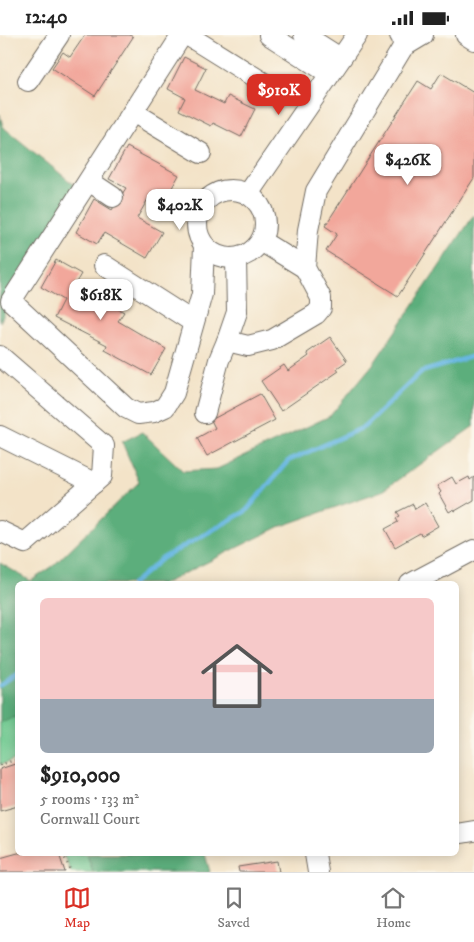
<!DOCTYPE html>
<meta charset="utf-8">
<style>
:root{--surface:#fff;--page:#f2f2f2;--text:#222;--muted:#767676;--line:#e0e0e0;--accent:#d93025}
body{margin:0;font-family:"IM FELL DW Pica",serif;background:var(--page);color:var(--text);height:100vh;display:flex;flex-direction:column;font-size:19px;white-space:nowrap}
*{box-sizing:border-box;margin:0}
p{font-size:16px;color:var(--muted)}
.icon{flex:none;width:28px;height:28px;fill:none;stroke:currentColor;stroke-width:2;stroke-linecap:round;stroke-linejoin:round}
.map{position:relative;flex:1;overflow:hidden}
.sheet{position:absolute;left:15px;top:546px;width:444px;height:275px;display:flex;flex-direction:column;background:var(--surface);border-radius:8px;box-shadow:0 2px 12px #0003}
.sheet>*{flex:none}
.price{position:absolute;translate:-50% -42px;padding:0 11px;border-radius:10px;background:#fff;color:#222;font-size:16px;line-height:32px;filter:drop-shadow(0 1px 2px #0008)}
.price::after{content:'';position:absolute;left:50%;top:30px;width:15px;height:11px;margin-left:-8px;background:inherit;clip-path:polygon(0 0,100% 0,50% 100%)}
.price.current{background:var(--accent);color:#fff}
ul{padding:0;list-style:none}
li{display:grid;align-content:center;gap:10px;height:265px;padding:0 25px}
li span{display:grid;place-items:center;height:155px;border-radius:8px;color:#555}
li>.icon{margin-inline-start:auto}
span .icon{width:90px;height:90px;fill:#fffc;stroke-width:1}
li b{font-size:21px}
.status{display:flex;justify-content:space-between;align-items:center;height:35px;padding:0 25px;background:var(--surface);direction:ltr}
.status svg{height:14px;fill:currentColor}
.menu{display:flex;justify-content:space-around;align-items:center;height:70px;border-top:1px solid var(--line);background:var(--surface);font-size:14px;color:var(--muted)}
.menu a{display:grid;justify-items:center;gap:2px}
.menu .current{color:var(--accent)}
.map>svg:first-child{display:block}
.green{fill:#70ca91;stroke:#4e7a5e}
.forest{fill:#5cae7b;stroke:#446c53}
.lines{fill:none;stroke-linecap:round;stroke-linejoin:round}
.stream{stroke:#68b7e2;stroke-width:4.5}
.building{fill:#f2a79b}
.minor-casing{stroke:#716b62;stroke-width:22}
.path{stroke:#716b62;stroke-width:2.5;stroke-dasharray:1 4;stroke-linecap:butt}
.minor{stroke:#fff;stroke-width:20}
</style>
<div class="status"><b>12:40</b><svg viewBox="0 0 49 12"><path d="M0 12V9h3v3zM5 12V6h3v6zM10 12V3h3v9zM15 12V0h3v12zM26 1h20v11H26zM47 4h2v5h-2z"/></svg></div>
<div class="map">
<svg width="474" height="837" viewBox="0 0 474 837">
<rect width="100%" height="100%" fill="#fbf7ec"/>
<filter id="ink" filterUnits="userSpaceOnUse"><feTurbulence type="fractalNoise" baseFrequency=".02" numOctaves="2"/><feDisplacementMap in="SourceGraphic" scale="10" xChannelSelector="R" yChannelSelector="G"/><feConvolveMatrix kernelMatrix="1 2 1 2 8 2 1 2 1" color-interpolation-filters="sRGB"/></filter>
<filter id="wash" filterUnits="userSpaceOnUse"><feTurbulence type="fractalNoise" baseFrequency=".0096" numOctaves="4" result="noise"/><feDisplacementMap in="SourceGraphic" scale="20" xChannelSelector="R" yChannelSelector="G"/><feGaussianBlur stdDeviation="1.12" result="paint"/><feColorMatrix in="noise" values="0 0 0 0 0 0 0 0 0 0 0 0 0 0 0 0 0 1.4 0 .05"/><feComposite in="paint" operator="in"/></filter>
<g filter="url(#wash)">
<rect width="100%" height="100%" fill="#f3e3c8"/>
<!-- green -->
<g class="green">
<polygon points="17,680 17,724 0,730 0,688"/>
<polygon points="63,819 87,819 93,837 71,837"/>
</g>
<!-- forest -->
<g class="forest">
<polygon points="0,79 3,92 83,157 11,266 0,287"/>
<polygon points="474,180 474,391 382,456 279,492 163,549 18,549 17,680 0,688 0,528 31,546 53,531 139,447 122,407 142,397 183,436 217,434 330,381 374,328"/>
<polygon points="87,819 205,819 210,837 93,837"/>
</g>
<g class="lines">
<!-- stream -->
<g class="stream">
<polyline points="132,549 163,523 246,476 288,426 364,392 421,337 474,321"/>
<polyline points="0,651 18,639"/>
</g>
</g>
<g id="blocks">
<!-- building -->
<g class="building">
<polygon points="85,0 130,0 133,2 95,61 52,33 63,17 70,22"/>
<polygon points="184,22 206,33 195,55 224,69 228,61 255,74 241,102 213,88 211,91 179,75 185,63 168,54"/>
<polygon points="441,38 474,58 474,143 398,261 326,216 337,199 325,191 418,46 431,54"/>
<polygon points="127,112 179,140 162,171 148,164 137,183 162,197 147,223 104,198 97,209 76,197 94,164 112,175 126,153 109,144"/>
<polygon points="56,225 81,239 71,256 95,269 98,263 124,277 118,286 166,314 151,340 105,315 107,310 54,283 63,265 41,252"/>
<polygon points="330,302 347,326 337,333 339,336 281,376 261,346 284,330 288,336 309,321 307,318"/>
<polygon points="260,359 275,385 207,421 197,403 215,393 211,385"/>
<polygon points="452,442 456,449 469,442 470,445 474,442 474,465 455,476 454,474 449,477 439,459 441,457 437,451"/>
<polygon points="425,468 438,491 421,501 420,498 395,512 385,494 398,487 396,483 400,481 397,477 413,469 415,474"/>
<polygon points="18,728 18,771 0,776 0,734"/>
<polygon points="18,818 59,819 65,837 0,837 0,823"/>
<polygon points="277,826 279,837 239,837 238,832"/>
</g>
</g>
</g>
<g filter="url(#ink)">
<use href="#blocks" fill-opacity="0" stroke="#716b62" stroke-width="1"/>
<g class="lines">
<defs>
<g id="minor">
<polyline points="182,0 11,266 126,373 138,379 154,377 165,372 174,358 202,259 204,211"/>
<polyline points="187,0 264,48"/>
<polyline points="269,0 330,39"/>
<polyline points="304,0 340,23"/>
<polyline points="466,0 474,5"/>
<polyline points="403,12 423,0"/>
<polyline points="28,46 59,0"/>
<polyline points="133,77 201,118"/>
<polyline points="89,146 113,162"/>
<circle cx="231" cy="189" r="34"/>
<polyline points="248,159 357,0"/>
<polyline points="261,206 305,233"/>
<polyline points="236,223 237,277 227,306 248,311 272,305 316,279 321,273 321,263 305,233 308,195 316,156 403,12 402,1 400,0"/>
<polyline points="104,230 193,287"/>
<polyline points="0,321 104,411 102,441 25,508 0,496"/>
<polyline points="205,378 219,325 227,306"/>
<polyline points="0,401 94,448"/>
<polyline points="410,549 474,515"/>
<polyline points="456,799 474,796"/>
<polyline points="315,819 318,837"/>
</g>
</defs>
<!-- minor casing -->
<use href="#minor" class="minor-casing"/>
<!-- path -->
<g class="path">
<polyline points="0,730 18,724"/>
<polyline points="63,819 71,837"/>
</g>
<!-- minor -->
<use href="#minor" class="minor"/>
</g>
</g>
</svg>
<b class="price current" style="left:279px;top:81px">$910K</b>
<b class="price" style="left:408px;top:151px">$426K</b>
<b class="price" style="left:180px;top:196px">$402K</b>
<b class="price" style="left:101px;top:286px">$618K</b>
<section class="sheet">
<ul>
<li><span style="background:linear-gradient(#f6c9c9 65%,#9aa5b1 0)"><svg class="icon" aria-label="home" viewBox="0 0 24 24"><path d="M3 11l9-7 9 7M6 9v11h12V9"/></svg></span><div><b>$910,000</b><p>5 rooms · 133 m²</p><p>Cornwall Court</p></div></li>
</ul>
</section>
</div>
<nav class="menu">
<a class="current"><svg class="icon" aria-label="map" viewBox="0 0 24 24"><path d="M3 6l6-2 6 2 6-2v14l-6 2-6-2-6 2zM9 4v14M15 6v14"/></svg>Map</a>
<a><svg class="icon" aria-label="saved" viewBox="0 0 24 24"><path d="M7 4h10v16l-5-4-5 4z"/></svg>Saved</a>
<a><svg class="icon" aria-label="home" viewBox="0 0 24 24"><path d="M3 11l9-7 9 7M6 9v11h12V9"/></svg>Home</a>
</nav>
